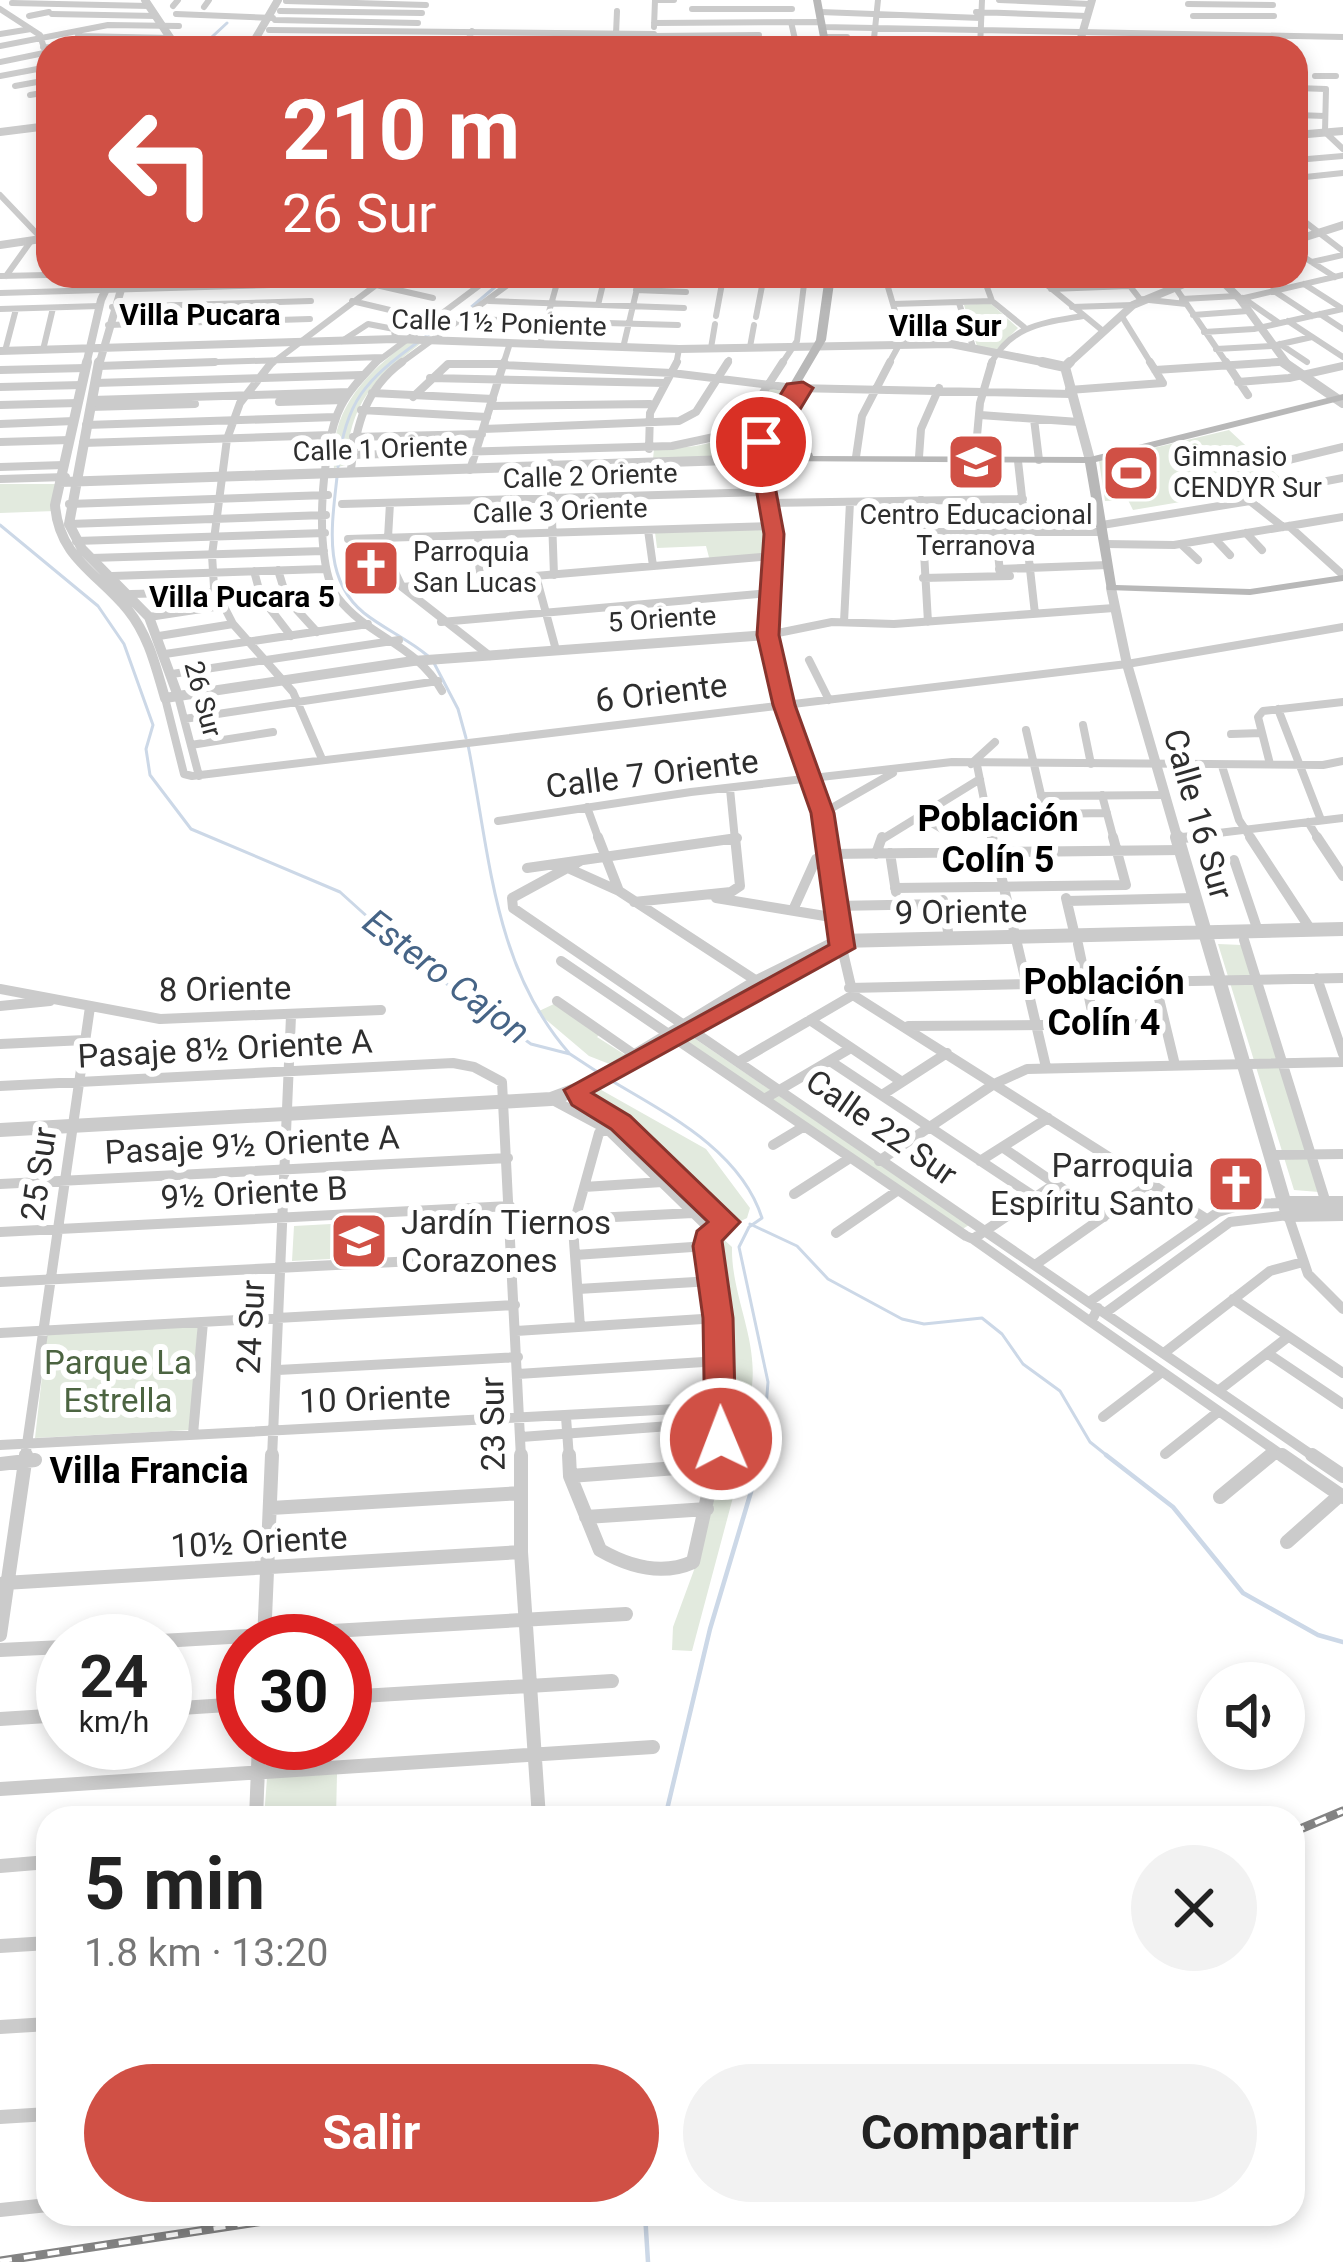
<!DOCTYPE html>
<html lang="es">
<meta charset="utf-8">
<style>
:root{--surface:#fff;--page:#f2f2f2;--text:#222;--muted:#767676;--accent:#d05045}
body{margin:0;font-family:Roboto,sans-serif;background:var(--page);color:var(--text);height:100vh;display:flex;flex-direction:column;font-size:45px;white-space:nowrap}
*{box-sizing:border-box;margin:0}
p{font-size:39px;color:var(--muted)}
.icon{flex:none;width:66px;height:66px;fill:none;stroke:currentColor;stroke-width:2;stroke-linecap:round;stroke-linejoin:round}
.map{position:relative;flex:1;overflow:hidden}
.side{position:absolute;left:36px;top:1806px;width:1269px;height:420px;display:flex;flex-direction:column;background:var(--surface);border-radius:36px;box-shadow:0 6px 18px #0003}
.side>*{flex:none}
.hud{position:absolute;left:36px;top:36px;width:1272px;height:252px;border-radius:36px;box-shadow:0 6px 18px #0003;background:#d05045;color:#fff;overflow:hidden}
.fabs{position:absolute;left:1197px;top:1662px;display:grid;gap:24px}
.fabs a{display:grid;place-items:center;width:108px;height:108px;border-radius:50%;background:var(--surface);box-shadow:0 6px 18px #0003;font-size:60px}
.speed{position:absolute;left:36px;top:1614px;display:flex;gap:24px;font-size:60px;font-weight:700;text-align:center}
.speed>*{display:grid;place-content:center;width:156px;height:156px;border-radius:50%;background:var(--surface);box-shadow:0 6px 18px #0003;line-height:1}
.speed small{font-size:30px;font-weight:400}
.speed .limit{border:18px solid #d22;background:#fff;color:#111}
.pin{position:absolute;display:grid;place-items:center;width:102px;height:102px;color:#fff;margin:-51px;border:6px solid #fff;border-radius:50%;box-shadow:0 3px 12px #0007}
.me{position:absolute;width:132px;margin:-66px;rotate:359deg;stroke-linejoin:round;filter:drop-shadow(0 0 9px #0008)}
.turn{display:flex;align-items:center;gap:42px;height:252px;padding:0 48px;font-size:54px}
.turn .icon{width:156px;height:156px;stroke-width:2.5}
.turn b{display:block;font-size:84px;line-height:102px}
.round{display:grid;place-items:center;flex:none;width:126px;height:126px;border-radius:63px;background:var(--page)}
.headline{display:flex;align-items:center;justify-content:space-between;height:204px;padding:0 48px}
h1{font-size:72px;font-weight:700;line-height:90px}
.cta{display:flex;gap:24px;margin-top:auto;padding:24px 48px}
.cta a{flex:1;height:138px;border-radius:72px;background:var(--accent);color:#fff;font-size:48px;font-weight:700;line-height:138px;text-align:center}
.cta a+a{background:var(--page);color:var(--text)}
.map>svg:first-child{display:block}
.green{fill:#e2eade}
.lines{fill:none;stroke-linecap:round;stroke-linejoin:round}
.stream-far1{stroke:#ccd8e7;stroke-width:3}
.stream{stroke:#ccd8e7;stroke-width:4.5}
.minor-far3{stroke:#cbcbcb;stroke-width:6}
.minor-far2{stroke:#cbcbcb;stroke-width:8}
.minor-far1{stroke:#cbcbcb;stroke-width:10}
.minor{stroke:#cbcbcb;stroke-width:14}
.tertiary-far2{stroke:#cbcbcb;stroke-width:8}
.tertiary-far1{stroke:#cbcbcb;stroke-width:10}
.tertiary{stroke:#cbcbcb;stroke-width:14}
.secondary{fill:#b8b8b8;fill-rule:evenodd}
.rail-casing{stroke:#838383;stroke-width:9}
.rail{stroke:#fff;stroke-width:4.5;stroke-dasharray:12;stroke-linecap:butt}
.route{fill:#d05045;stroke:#87342d;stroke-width:3}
.labels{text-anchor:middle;stroke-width:12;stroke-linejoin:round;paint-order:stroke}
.far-street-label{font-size:27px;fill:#2e2e2e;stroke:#fff}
.far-poi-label{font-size:27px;fill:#2e2e2e;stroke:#fff;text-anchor:start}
.far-neighbourhood-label{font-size:30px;font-weight:bold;fill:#000;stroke:#fff}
.street-label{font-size:33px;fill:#2e2e2e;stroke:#fff}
.poi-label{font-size:33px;fill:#2e2e2e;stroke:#fff;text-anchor:end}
.park-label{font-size:33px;fill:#4c6441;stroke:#fff}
.neighbourhood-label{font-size:36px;font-weight:bold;fill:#000;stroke:#fff}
.water-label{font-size:36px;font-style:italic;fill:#466486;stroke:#fff}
</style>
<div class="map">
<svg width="1343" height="2262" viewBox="0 0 1343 2262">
<rect width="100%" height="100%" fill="#fff"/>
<path class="green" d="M990,303L1018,328L995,351L977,346L964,305Z
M408,342L420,344C372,381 350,403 346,465L334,468C329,411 365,374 408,342Z
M770,389L787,391L747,455L653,459L654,449C716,447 737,442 770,389Z
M1229,430L1287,484L1133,510L1128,500L1105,501L1099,461Z
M0,484H61L55,511L0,513Z
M770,528L769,555L710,561L706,546L657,548L655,532Z
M1218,944L1242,945L1319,1192L1294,1190Z
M556,1003L600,1034L597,1037L627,1056L612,1065L589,1056L537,1012Z
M688,1034L969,1225L961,1230L687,1042L684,1036Z
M596,1087L706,1149L750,1208L747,1218L737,1223L620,1115L584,1097Z
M331,1224L330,1259L292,1261L294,1226Z
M720,1236L732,1247C731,1299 762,1344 750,1398L725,1400L724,1291L716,1242Z
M198,1327L190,1430L35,1438L47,1333Z
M752,1426L692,1651L672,1650L673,1627L694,1570L727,1444V1428Z
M337,1774L336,1818H264L267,1778Z"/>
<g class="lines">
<path class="stream-far1" d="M200,48L227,23
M426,336L469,309L508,276
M338,467C345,401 366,380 418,342
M337,477C332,524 322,579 364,613C384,629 408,639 428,656
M0,525L98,606L124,644L153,725L146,749L150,775L191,829L340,892L423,967L531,1044L570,1054L599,1073
M434,663L458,709L466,738
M468,745C490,854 493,966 569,1053
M607,1078C665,1113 740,1149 762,1218L749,1227L739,1247L768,1382L762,1458
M750,1224L797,1246L828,1279L902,1319L924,1324L982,1318L1002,1334L1023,1364L1060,1391L1090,1442L1110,1458"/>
<path class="stream" d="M1106,1455L1173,1507L1243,1593L1318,1635L1343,1642
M665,1818L710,1629L762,1455
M645,2214L648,2262"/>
<path class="minor-far3" d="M655,0H674
M999,0L1090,4
M286,1L426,5
M12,3L149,6
M1188,4L1273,5
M173,6L178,0
M204,7L209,0
M0,9L40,35L48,61
M692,9H792
M280,11L422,13
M820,12L981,18
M976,12L1087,16
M52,14L156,16
M176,14L273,18
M29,16L49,12
M1193,16H1274
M275,20L418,23
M791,22L797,48
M654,23L821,22
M654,27L655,0
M822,27L1343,37
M269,30L654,34
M0,34L31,29
M616,34L617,11
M78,36L171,38
M654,36L759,35
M824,37H847
M875,39L941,41
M263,40L409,42
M0,46L108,25L179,26
M654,46L761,45
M1078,46L1100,48
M43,47L134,48
M603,47L654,48
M465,48L472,31
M873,48L878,0
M980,48L982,0
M0,62L44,53
M0,76L48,67
M1315,76H1336
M15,86L48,80
M1296,88L1326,89L1325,132L1343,149
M30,95L48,92
M41,106L48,105
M1296,115L1325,116
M39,143L48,141
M1296,152H1301
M1296,160L1343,156
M1296,178L1343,173
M0,195L42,239
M1296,215L1343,251
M1296,252L1335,277
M1312,262L1343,255
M0,276L48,275
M6,276L31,241
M442,276L480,284
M983,276L992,301L1024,327
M1036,276L1103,331
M1122,276L1140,299L1186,304
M1257,276L1278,290
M885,277L905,345
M722,283L924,276
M1304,284L1343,309
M376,285L433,298
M1175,287L1228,365
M1051,289L1129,286
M636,290L686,292
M1274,291L1312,316
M0,293L376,282
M1243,298L1279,323
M1182,299L1237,296
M1240,299L1343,275
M352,301L432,320
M489,301L684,308
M959,303L973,347
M893,304L992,301
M598,305L605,276
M112,307L311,301
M1072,307L1133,305
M0,309L100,306
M1320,314L1343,329
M1121,315L1152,365
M1193,315L1248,311
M716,316L723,278
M756,317L763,281
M466,319L678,325
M1288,321L1343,357
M108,325L310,319
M1204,332L1254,329L1343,309
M342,341L368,324L394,329L395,339
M540,344L559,276
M1280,344L1307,362
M750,347L754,325
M623,348L640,276
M711,348L715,324
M1216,349L1272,346L1312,337
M43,350L53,308
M5,351L16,309
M120,365L383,357
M270,365L388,276
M373,365L492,276
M398,365L520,276
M447,365L504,364
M503,365H510
M503,365L510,343
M676,365L679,349
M726,365L729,360
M781,365L797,341L805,276
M888,365L899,345
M990,365C1011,325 1042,323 1083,316
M1230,365L1283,362"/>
<path class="minor-far2" d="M272,362L240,403L227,439L212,555L214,587L233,624L293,692L322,759
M376,362C363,376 349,390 341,406C321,444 312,565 338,598C369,638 415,643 442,691
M1226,362L1248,395
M503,365L672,373L794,388L1071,394
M99,366L215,362
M0,370L86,368
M1155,370L1278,362
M430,378L665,383
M1238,382L1289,378L1343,366
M95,383L362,375
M0,387L82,385
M1069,390L1163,383L1150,362
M372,393L493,399
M413,397L448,364H504
M92,400L349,392
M279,402L344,400
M0,405L78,403
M490,406L650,404
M90,407L195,404
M361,410L487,417
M980,415L1079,422
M1034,419L1039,460
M0,424L74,421
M86,425L336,417
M483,429L679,421L696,412L728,362
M353,437L482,434
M0,442L70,440
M83,443L331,435
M649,449L650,413L677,362
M351,455L672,446L728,434L750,413L783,362
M856,457L862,416L890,362
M919,457L921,429L939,388
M975,458L980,403L992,362
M1018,461L1035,614
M550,463L554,575
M1272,464L1343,447
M0,467L64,465
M351,469C356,426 365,389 402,362
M470,470L504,362
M0,479L66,477
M1279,490L1343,478
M921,500L928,622
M390,503L387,555L402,587L490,656
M769,503L1023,499
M69,504L328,495
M342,504L767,492
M69,524L326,515
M1102,525L1250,501L1283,527
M1289,526L1343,575
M648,530L653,566
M922,532H1103
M996,532L1000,573
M1246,533L1262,550
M478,535L480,581
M348,539L773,526
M1215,539L1230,555
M76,541L325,533
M1105,544L1174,545L1343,517
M1181,544L1198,560
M91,558L324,551
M999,569L1108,565
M278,570L287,599L317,632
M254,571L261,597L291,636
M112,576L324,569
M536,576L556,650
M923,578L1010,576
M402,587L774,556
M131,594L215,592
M149,617L221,606
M441,622L770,593
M844,622L850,502
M768,635L832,622L894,624L1114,608
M159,636L233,624
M165,654L368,624
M809,660L829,700
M172,674L399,640
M178,696L199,776
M165,698L184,774L192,776L1127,664L1343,627
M1278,709L1321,820
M184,719L438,681
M1083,725L1091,764
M1026,730L1042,799
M1231,734L1262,733
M191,745L273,732
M971,764L995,742
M1270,764L1258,717L1263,711L1343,702
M977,765L992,840
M1222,766L1239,820L1252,840
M730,789L735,840
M1102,795L1114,840
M1041,796L1165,795
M587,807L599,840
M823,813L893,773
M918,815L942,829
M987,815L1107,813
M498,821L691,792L952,762L1323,765L1343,761
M1308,822L1319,840
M1177,838L1343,818
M726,840L737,838
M881,840L980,779"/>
<path class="minor-far1" d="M598,837L619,891L766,987
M992,837L1046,1067
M1250,837L1311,930
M1317,837L1343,876
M1177,838L1204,837
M890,853L896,892
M876,854L882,837
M1234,860L1258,931
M580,861L512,898L513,908L1316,1458
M527,868L737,838
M570,869L619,891
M895,888L1126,885L1113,837
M716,898L837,918
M1066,898L1075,936
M943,900L949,938
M1067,901L1194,898
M634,902L731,892L740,886L735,837
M834,906L943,904
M793,910L816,859L829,854L1181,850
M1244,940L1326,1203
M1078,944L1095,1026
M842,948L853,995L1205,1218
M561,961L966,1236L973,1239L1055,1184
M1317,978L1343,1054
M1155,982L1175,1065
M1086,983L1343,978
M849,988L1024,984
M0,989L160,1019L381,1010
M557,1001L635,1055
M0,1006L50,1001
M810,1020L902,1082
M908,1026L1164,1024
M0,1044L85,1040
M830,1061L1035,1197
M738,1062L853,995
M0,1086L453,1063L474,1067L502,1082L521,1458
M577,1090L581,1099L620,1122L725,1222L708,1238L718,1318L720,1439L716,1458
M882,1095L947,1053
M551,1099L607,1129L714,1233
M764,1099L851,1048
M773,1145L803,1127
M1002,1147L1104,1217
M1270,1155L1343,1154
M879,1161L994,1084L1027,1069L1343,1062
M980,1161L1048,1118
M0,1184L508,1158
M584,1187L662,1182
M794,1194L850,1158
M575,1219L693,1213
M0,1232L510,1206
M836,1233L897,1191
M973,1239L1091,1322
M575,1255L707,1246
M1035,1265L1150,1184
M0,1282L513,1256
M578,1289L712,1281
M1233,1299L1343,1373
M1089,1302L1218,1212L1245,1204L1285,1203
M1098,1308L1091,1322L1286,1458
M1105,1313L1230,1222L1288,1215L1308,1274L1343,1309
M580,1327L573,1227L599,1133L620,1122
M516,1331L718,1318
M0,1333L515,1305
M1164,1353L1270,1271L1303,1262
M1267,1353L1343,1404
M278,1370L518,1357
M518,1374L719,1361
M1218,1391L1288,1337
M566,1417L569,1458
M1103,1417L1162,1372
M193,1434L203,1322
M521,1437L751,1420
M0,1445L752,1405
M1165,1454L1218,1412
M25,1458L90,1007
M272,1458L291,1016
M1268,1458L1276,1451"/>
<path class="minor" d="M521,1455V1552L539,1818
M569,1455L570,1476L600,1550C628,1566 662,1576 693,1562L717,1455
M1282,1455L1343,1497
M1312,1455L1343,1476
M0,1464L35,1460
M570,1476L717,1465
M1220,1497L1271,1455
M271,1508L521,1493
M586,1517L707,1509
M1287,1542L1340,1495
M4,1583L521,1552
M0,1635L26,1455
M161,1641L626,1614
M264,1641L272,1455
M0,1650L63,1647
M345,1697L612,1681
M165,1709L243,1704
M0,1719L63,1715
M0,1789L653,1747
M256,1818L259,1743
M0,1866L48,1862
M0,1946L48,1943
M0,2027L48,2024
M0,2117L48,2114
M0,2210L48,2205"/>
<path class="tertiary-far2" d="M145,0L177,48
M250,48L278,0
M1078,48L1092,0
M0,132L48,126
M1296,135L1343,131
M1296,240L1343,225
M0,245L48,238
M1217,276L1240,299L1288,365
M0,351L395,339L679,349L951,344L1057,365
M86,365L101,300L112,276
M99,365L125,276
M1067,365L1133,305L1203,276"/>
<path class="tertiary-far1" d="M87,362L55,505C59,558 98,573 128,610C149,636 156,668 165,698L413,661L768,635
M99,362L69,524L82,549L149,617L178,696
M1042,362L1065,367
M1283,362L1343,403
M1065,367L1070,362
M1065,367L1090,460
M760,459L774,534L768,635L784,705L823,813L827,840
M60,482L760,459
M1111,588L1127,664L1178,840"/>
<path class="tertiary" d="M826,837L842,946
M1177,837L1288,1215L1343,1214
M0,1130L551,1099L586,1086L757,982L840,941L1343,929
M1285,1203H1343"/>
<path class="secondary" d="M813,0H821L830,48H822Z
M825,276H835L826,340L763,447L765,456H801L782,447L773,431L778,428L782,429L790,443L812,453L813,456L1090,457L1343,394V400L1096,462L1116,585L1250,589L1343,575V581L1250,595L1107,590L1085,463L756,461L753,447L816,340Z"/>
<g class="rail-casing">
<path id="rail" d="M1293,1832L1343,1811
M0,2261L310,2214"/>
</g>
<use href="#rail" class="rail"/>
</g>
<path class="route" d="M787,384L803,382L813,388L770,459L784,534L779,635L795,705L834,813L855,948L592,1093L630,1116L740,1222L722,1241L733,1318L736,1439L732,1447H710L705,1439L703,1318L693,1246L697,1231L708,1222L611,1129L572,1105L564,1090L829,945L811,813L773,705L757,635L764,534L751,459L758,447L751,442Z"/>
<defs>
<g id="school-square" transform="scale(3)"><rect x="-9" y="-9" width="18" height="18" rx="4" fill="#d05045" stroke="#fff"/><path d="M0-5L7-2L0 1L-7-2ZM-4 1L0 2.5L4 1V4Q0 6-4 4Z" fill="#fff"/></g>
<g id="stadium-square" transform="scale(3)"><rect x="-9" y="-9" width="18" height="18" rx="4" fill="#d05045" stroke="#fff"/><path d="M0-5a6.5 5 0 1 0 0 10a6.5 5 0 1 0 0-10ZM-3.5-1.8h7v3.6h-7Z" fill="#fff"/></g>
<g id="church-square" transform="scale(3)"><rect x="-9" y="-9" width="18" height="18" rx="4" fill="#d05045" stroke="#fff"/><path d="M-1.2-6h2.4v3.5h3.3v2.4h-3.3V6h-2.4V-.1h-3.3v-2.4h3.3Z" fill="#fff"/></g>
</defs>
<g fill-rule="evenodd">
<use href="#school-square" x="976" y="462"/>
<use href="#stadium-square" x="1131" y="473"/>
<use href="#church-square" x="371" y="568"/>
<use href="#church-square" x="1236" y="1184"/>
<use href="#school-square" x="359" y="1241"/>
</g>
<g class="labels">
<g class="far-street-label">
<text transform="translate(499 323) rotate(2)" y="9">Calle 1½ Poniente</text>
<text transform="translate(380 449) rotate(-2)" y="9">Calle 1 Oriente</text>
<text transform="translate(590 476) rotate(-2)" y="9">Calle 2 Oriente</text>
<text transform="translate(560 511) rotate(-2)" y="9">Calle 3 Oriente</text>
<text transform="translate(662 619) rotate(-4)" y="9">5 Oriente</text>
<text transform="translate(203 699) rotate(75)" y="9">26 Sur</text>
</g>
<g class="far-poi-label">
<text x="1173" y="466">Gimnasio<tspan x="1173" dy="31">CENDYR Sur</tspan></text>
<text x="976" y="524" text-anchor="middle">Centro Educacional<tspan x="976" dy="31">Terranova</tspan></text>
<text x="413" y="561">Parroquia<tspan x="413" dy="31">San Lucas</tspan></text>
</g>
<g class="far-neighbourhood-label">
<text x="200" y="325">Villa Pucara</text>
<text x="945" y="336">Villa Sur</text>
<text x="242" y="607">Villa Pucara 5</text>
</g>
<g class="street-label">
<text transform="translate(661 692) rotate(-7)" y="12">6 Oriente</text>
<text transform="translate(652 773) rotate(-7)" y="12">Calle 7 Oriente</text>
<text transform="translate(1199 814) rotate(74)" y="12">Calle 16 Sur</text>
<text transform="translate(961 911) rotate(-1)" y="12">9 Oriente</text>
<text transform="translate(225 988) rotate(-1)" y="12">8 Oriente</text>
<text transform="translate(225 1048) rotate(-3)" y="12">Pasaje 8½ Oriente A</text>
<text transform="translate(882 1127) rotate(35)" y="12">Calle 22 Sur</text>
<text transform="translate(252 1144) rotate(-3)" y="12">Pasaje 9½ Oriente A</text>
<text transform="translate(38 1174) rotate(-82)" y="12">25 Sur</text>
<text transform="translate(254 1192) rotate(-3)" y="12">9½ Oriente B</text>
<text transform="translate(250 1327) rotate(-87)" y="12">24 Sur</text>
<text transform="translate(375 1398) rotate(-2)" y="12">10 Oriente</text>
<text transform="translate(492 1424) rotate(-91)" y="12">23 Sur</text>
<text transform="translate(259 1541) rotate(-3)" y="12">10½ Oriente</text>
</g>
<g class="poi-label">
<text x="1194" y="1177">Parroquia<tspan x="1194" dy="38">Espíritu Santo</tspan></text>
<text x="401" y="1234" text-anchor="start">Jardín Tiernos<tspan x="401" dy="38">Corazones</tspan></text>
</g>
<g class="park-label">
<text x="118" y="1374">Parque La<tspan x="118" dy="38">Estrella</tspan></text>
</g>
<g class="neighbourhood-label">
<text x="998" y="831">Población<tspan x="998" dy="41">Colín 5</tspan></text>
<text x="1104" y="994">Población<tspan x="1104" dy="41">Colín 4</tspan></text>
<text x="149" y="1483">Villa Francia</text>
</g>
<g class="water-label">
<text transform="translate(447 976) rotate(37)" y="13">Estero Cajon</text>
</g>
</g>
</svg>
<div class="fabs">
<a><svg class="icon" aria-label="sound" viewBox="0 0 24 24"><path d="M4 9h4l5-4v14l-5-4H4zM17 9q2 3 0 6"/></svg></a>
</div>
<div class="speed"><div>24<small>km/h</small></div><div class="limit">30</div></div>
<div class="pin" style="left:761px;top:442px;background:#d93025"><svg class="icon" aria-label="arrive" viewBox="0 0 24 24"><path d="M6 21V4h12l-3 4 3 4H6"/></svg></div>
<svg class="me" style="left:721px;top:1439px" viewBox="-20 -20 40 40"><circle r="17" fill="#d05045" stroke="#fff" stroke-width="3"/><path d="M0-11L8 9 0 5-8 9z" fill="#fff"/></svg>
<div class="hud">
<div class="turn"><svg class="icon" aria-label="left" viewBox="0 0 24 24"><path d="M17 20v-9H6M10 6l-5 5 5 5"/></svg><div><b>210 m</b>26 Sur</div></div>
</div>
<section class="side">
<div class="headline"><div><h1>5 min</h1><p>1.8 km · 13:20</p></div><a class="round"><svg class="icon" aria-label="close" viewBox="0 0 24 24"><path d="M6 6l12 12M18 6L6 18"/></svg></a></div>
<div class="cta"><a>Salir</a><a>Compartir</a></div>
</section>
</div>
